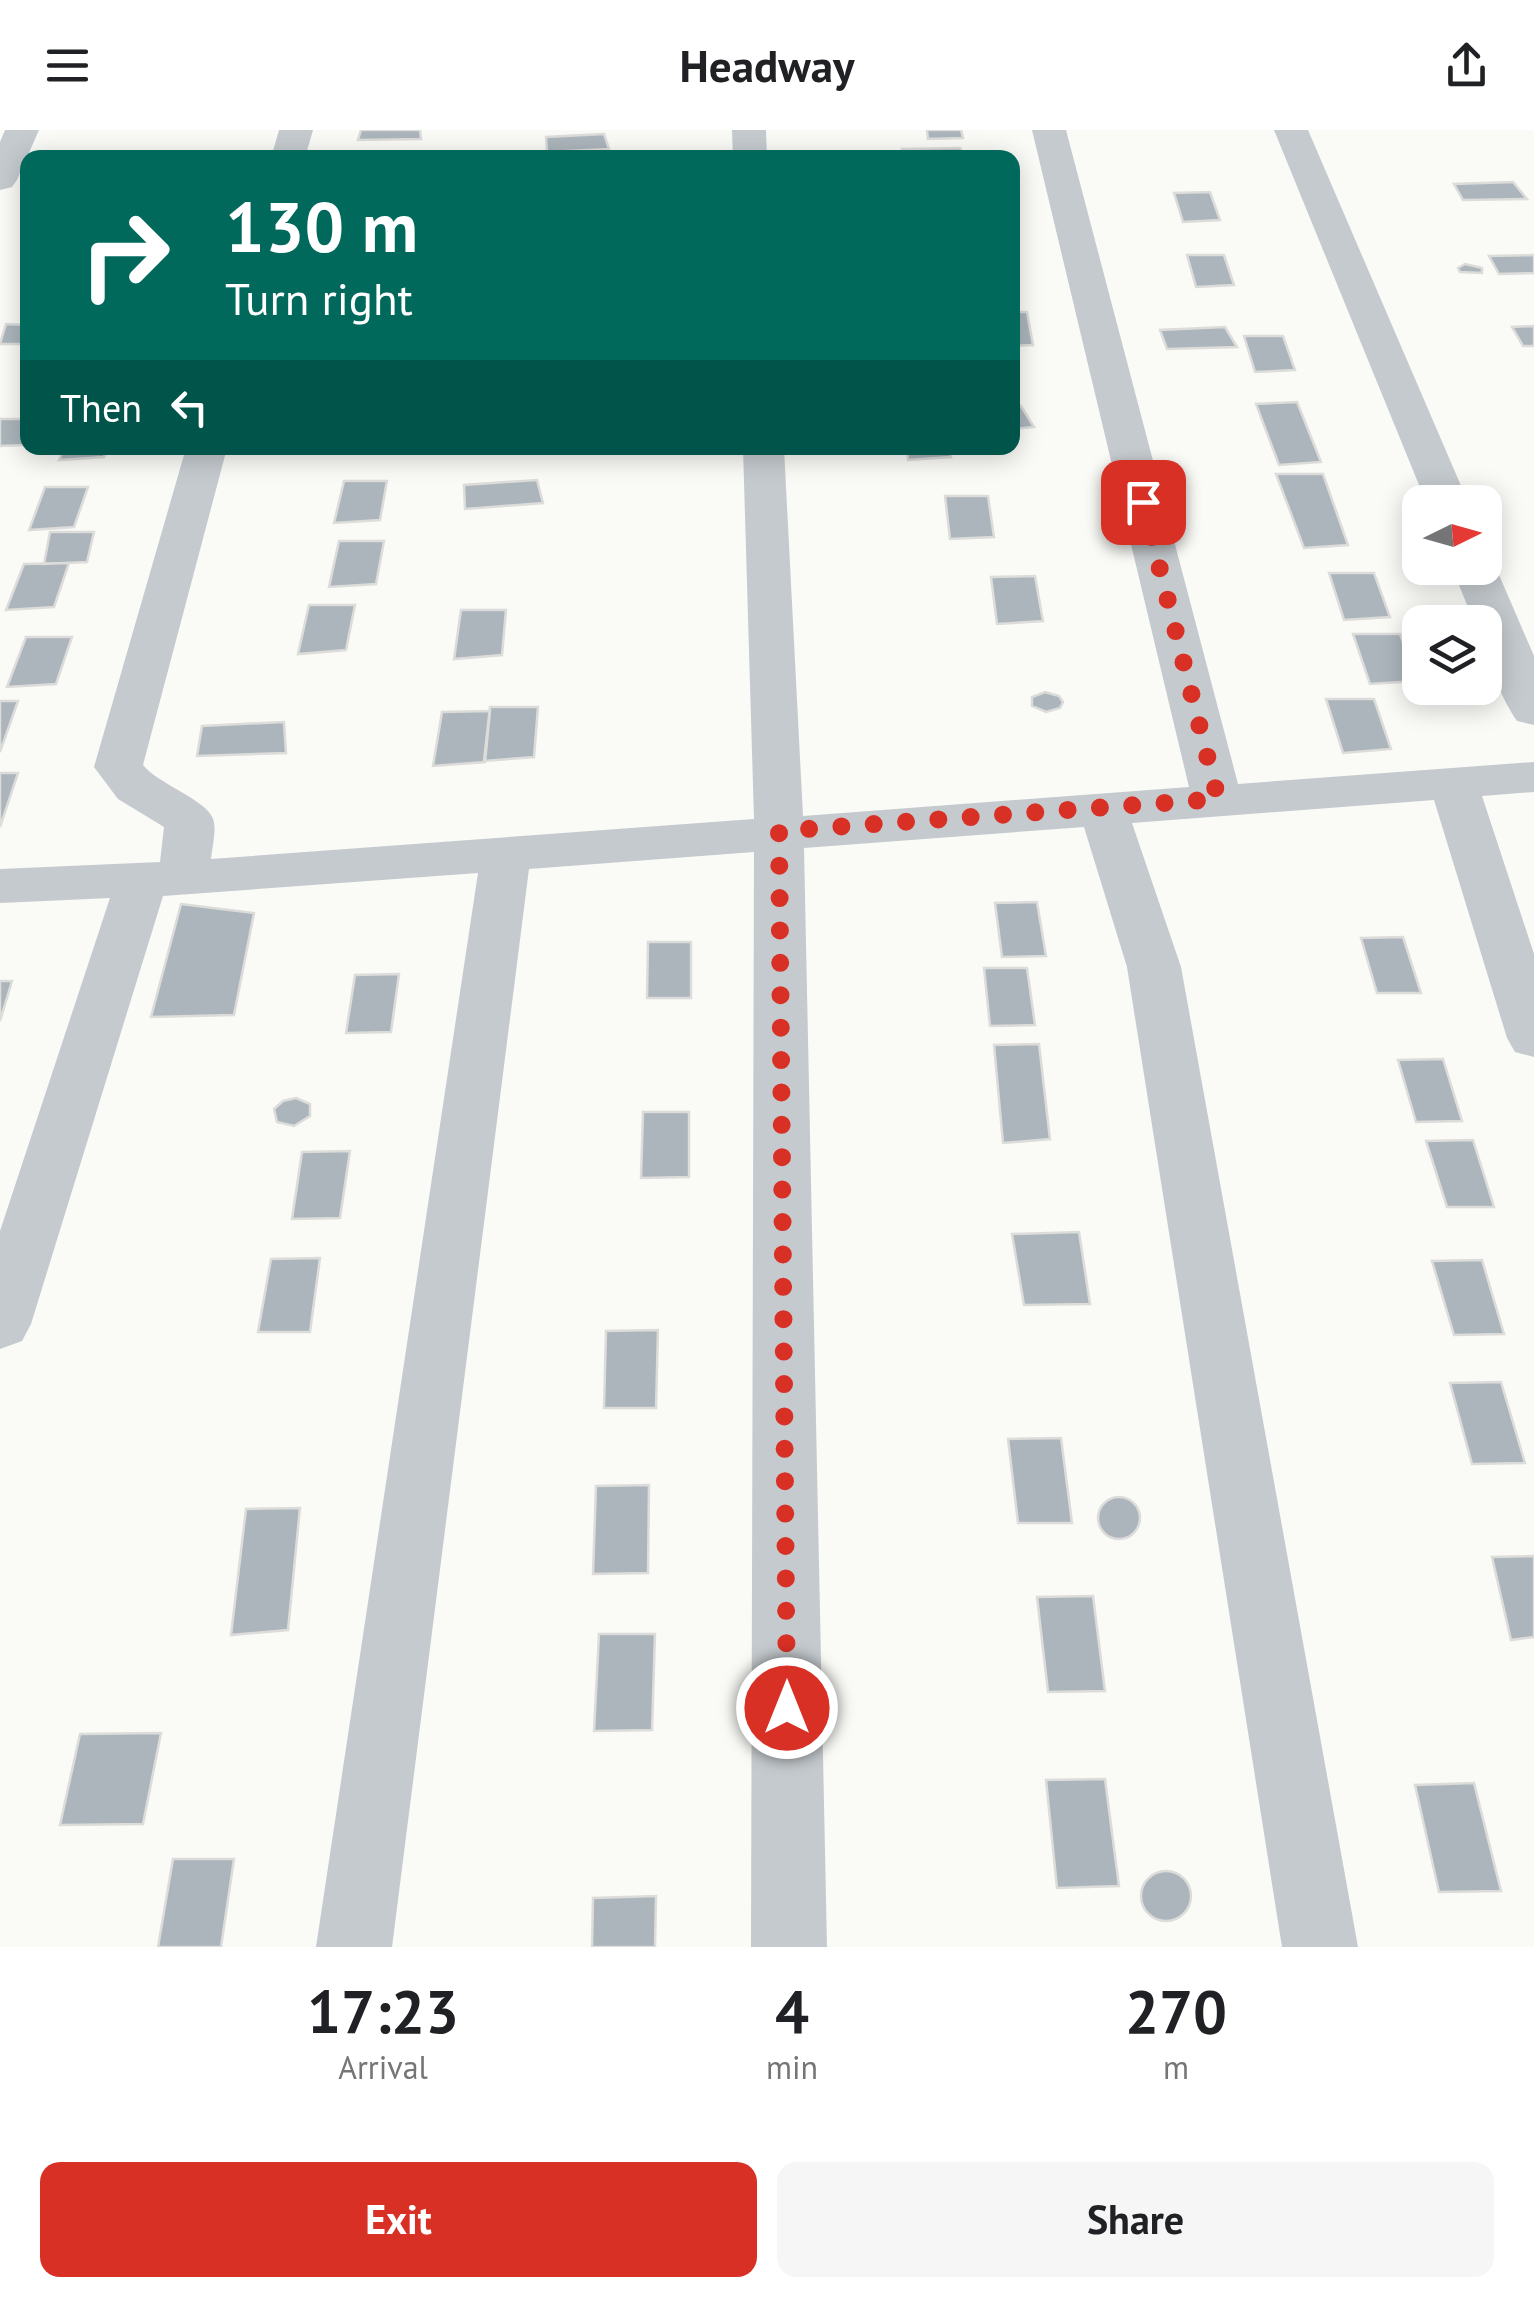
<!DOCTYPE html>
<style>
:root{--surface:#fff;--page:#f6f6f6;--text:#202124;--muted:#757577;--accent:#d93025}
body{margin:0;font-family:"PT Sans",sans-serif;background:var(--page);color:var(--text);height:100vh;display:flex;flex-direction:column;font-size:38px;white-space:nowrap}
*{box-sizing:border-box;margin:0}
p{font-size:32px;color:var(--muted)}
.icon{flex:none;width:55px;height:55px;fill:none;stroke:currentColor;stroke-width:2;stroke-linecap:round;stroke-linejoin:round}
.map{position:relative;height:1817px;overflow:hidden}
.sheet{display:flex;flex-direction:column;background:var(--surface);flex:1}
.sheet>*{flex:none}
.top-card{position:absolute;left:20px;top:20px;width:1000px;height:305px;border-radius:20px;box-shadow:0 5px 25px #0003;background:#00695c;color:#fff;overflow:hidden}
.needle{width:65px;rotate:85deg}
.buttons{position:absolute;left:1402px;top:355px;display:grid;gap:20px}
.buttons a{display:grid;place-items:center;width:100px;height:100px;border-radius:20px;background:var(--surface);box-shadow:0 5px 25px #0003;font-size:50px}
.pin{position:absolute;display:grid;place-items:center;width:85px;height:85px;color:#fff;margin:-42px;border-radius:20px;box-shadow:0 5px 15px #0006}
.me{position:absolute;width:110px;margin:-55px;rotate:0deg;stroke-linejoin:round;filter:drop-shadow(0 0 8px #0008)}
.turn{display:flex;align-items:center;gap:35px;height:210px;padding:0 40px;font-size:45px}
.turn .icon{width:130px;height:130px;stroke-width:2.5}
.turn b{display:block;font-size:70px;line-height:85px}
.then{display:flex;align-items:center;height:95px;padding:0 40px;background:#0003;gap:20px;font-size:38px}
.eta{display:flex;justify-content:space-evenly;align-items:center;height:170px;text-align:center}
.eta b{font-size:60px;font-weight:700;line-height:70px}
.cta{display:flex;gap:20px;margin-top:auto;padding:20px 40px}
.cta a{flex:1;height:115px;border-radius:20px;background:var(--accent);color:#fff;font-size:40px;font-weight:700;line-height:115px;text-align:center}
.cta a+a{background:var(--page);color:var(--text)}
header{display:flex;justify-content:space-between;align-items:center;height:130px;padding:0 40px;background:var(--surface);font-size:45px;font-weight:700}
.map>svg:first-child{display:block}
.building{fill:#abb5bb;stroke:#dcdcda;stroke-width:2.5}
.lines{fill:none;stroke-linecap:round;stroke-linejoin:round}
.street{fill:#c5cace;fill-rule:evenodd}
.route{stroke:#d93025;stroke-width:18;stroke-dasharray:0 32.4}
</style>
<header><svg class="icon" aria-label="menu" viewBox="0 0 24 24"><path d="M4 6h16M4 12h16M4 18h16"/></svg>Headway<svg class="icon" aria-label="share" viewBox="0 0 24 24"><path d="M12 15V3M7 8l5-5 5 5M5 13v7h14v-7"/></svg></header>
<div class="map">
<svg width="1534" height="1817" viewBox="0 0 1534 1817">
<rect width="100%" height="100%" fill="#fafaf7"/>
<path class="building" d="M361,0H420L421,9L358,10Z
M927,0H961L963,8L928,9Z
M604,4L609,19L547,22L546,7Z
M960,18L965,28H904L902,19Z
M1513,52L1527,69L1463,70L1454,54Z
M1210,62L1220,90L1183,92L1174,63Z
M1187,125H1224L1234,155L1196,157Z
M1534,125V143L1499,144L1489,126Z
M1465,134L1482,138V143L1460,142L1458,138Z
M1012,182H1027L1033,215L1012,216Z
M6,194L28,195V214H0Z
M1534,196V216H1523L1512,197Z
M1225,197L1237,217L1167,219L1160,200Z
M1244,206H1283L1295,240L1255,242Z
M1297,272L1321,332L1279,335L1256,274Z
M1021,276L1034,297L1012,299V277Z
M0,289H28L24,315L0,316Z
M64,318H107L104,327L59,330Z
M907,318H950L951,327L908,330Z
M1276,344H1323L1348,415L1304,418Z
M537,350L543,373L465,379L464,355Z
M344,351H387L380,390L334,393Z
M45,357H88L74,397L29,400Z
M945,366H988L994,407L950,409Z
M50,402H94L87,432L44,434Z
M339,411H384L376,454L329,457Z
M69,433L54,477L6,480L24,434Z
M1329,443H1374L1390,487L1344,490Z
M1035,446L1043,491L997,494L991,447Z
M309,475H355L346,520L298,524Z
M461,480H506L502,525L454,529Z
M1353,504H1400L1417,551L1370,554Z
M26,507H72L56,554L7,557Z
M1045,562L1059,566L1063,572L1060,578L1046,582L1032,576V567Z
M1326,569H1374L1391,619L1343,623Z
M0,571H18L0,622Z
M490,577H538L534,627L484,631Z
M490,581L485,632L433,636L442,582Z
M284,592L286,623L197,626L202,596Z
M0,643H18L0,697Z
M1037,772L1046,826L1002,827L995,773Z
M181,774L254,783L234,885L151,887Z
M1403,807L1421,863H1377L1361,808Z
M648,812H691V868H647Z
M984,838H1027L1035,895L990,896Z
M399,844L391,902L346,903L355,845Z
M0,851H12L0,891Z
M1039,914L1050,1009L1003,1013L994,915Z
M1443,929L1462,991L1416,992L1398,930Z
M296,968L310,974V986L294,996L277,992L274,979L283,971Z
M643,982H689V1047L641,1048Z
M1473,1010L1494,1077H1447L1426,1011Z
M350,1021L340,1088L292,1089L302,1022Z
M1079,1102L1090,1174L1024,1175L1012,1104Z
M320,1128L310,1202H258L271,1129Z
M1482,1130L1504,1204L1454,1205L1432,1131Z
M658,1200L656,1278H604L606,1201Z
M1501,1252L1525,1333L1472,1334L1450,1253Z
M1061,1308L1072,1393H1018L1008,1309Z
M649,1355L648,1443L593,1444L596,1356Z
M1098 1388a21 21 0 1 1 42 0a21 21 0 1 1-42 0Z
M300,1378L288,1500L231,1505L246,1379Z
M1534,1426V1507L1511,1510L1492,1427Z
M1093,1466L1105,1561L1048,1562L1037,1467Z
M599,1504H655L652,1600L594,1601Z
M161,1603L143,1694L60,1695L80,1604Z
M1105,1649L1119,1756L1057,1758L1046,1650Z
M1474,1653L1501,1761L1439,1762L1415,1655Z
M173,1729H234L221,1817H158Z
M1141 1766a25 25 0 1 1 50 0a25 25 0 1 1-50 0Z
M656,1766L655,1817H592L593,1768Z"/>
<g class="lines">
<path class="street" d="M5,0H39L17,50L12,57L0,60V12Z
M279,0H313L305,28H271Z
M732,0H766L767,28H733Z
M1032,0H1066L1238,654L1534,632V662L1482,666L1534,824V927L1515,922L1507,908L1434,670L1132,693L1181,837L1358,1817H1282L1127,837L1084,697L804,718L827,1817H751L754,722L529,739L392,1817H316L478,743L163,766L31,1194L22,1211L0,1219V1101L110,768L0,773V739L160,732L164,697L118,669L94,637L186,318H227L143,635C158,654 207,670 213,689C217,699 212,718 211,729L754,689L743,318H784L803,686L1189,657Z
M1274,0H1308L1468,372H1426Z
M1485,428L1496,438L1534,526V595L1517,591C1498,563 1485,526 1485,492H1474L1452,438H1485Z"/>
</g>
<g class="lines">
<path class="route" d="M787,1578L779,701L1218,669L1143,372"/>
</g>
</svg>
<div class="buttons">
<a><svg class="needle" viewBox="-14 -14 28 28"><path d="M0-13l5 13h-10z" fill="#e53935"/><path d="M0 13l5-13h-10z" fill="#757577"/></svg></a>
<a><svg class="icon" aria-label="layers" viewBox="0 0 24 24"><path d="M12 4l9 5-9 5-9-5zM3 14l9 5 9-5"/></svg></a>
</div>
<div class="pin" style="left:1143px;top:372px;background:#d93025"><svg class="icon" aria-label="arrive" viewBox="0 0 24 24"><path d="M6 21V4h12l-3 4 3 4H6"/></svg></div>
<svg class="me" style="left:787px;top:1578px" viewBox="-20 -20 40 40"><circle r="17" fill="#d93025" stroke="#fff" stroke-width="3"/><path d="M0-11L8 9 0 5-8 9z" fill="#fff"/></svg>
<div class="top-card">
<div class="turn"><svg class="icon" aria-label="right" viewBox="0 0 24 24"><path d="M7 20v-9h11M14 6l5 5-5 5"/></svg><div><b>130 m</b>Turn right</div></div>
<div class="then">Then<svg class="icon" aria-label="left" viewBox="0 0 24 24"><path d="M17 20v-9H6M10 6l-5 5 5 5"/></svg></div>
</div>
</div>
<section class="sheet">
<div class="eta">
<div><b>17:23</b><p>Arrival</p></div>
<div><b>4</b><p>min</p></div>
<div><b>270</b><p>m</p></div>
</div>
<div class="cta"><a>Exit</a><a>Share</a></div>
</section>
